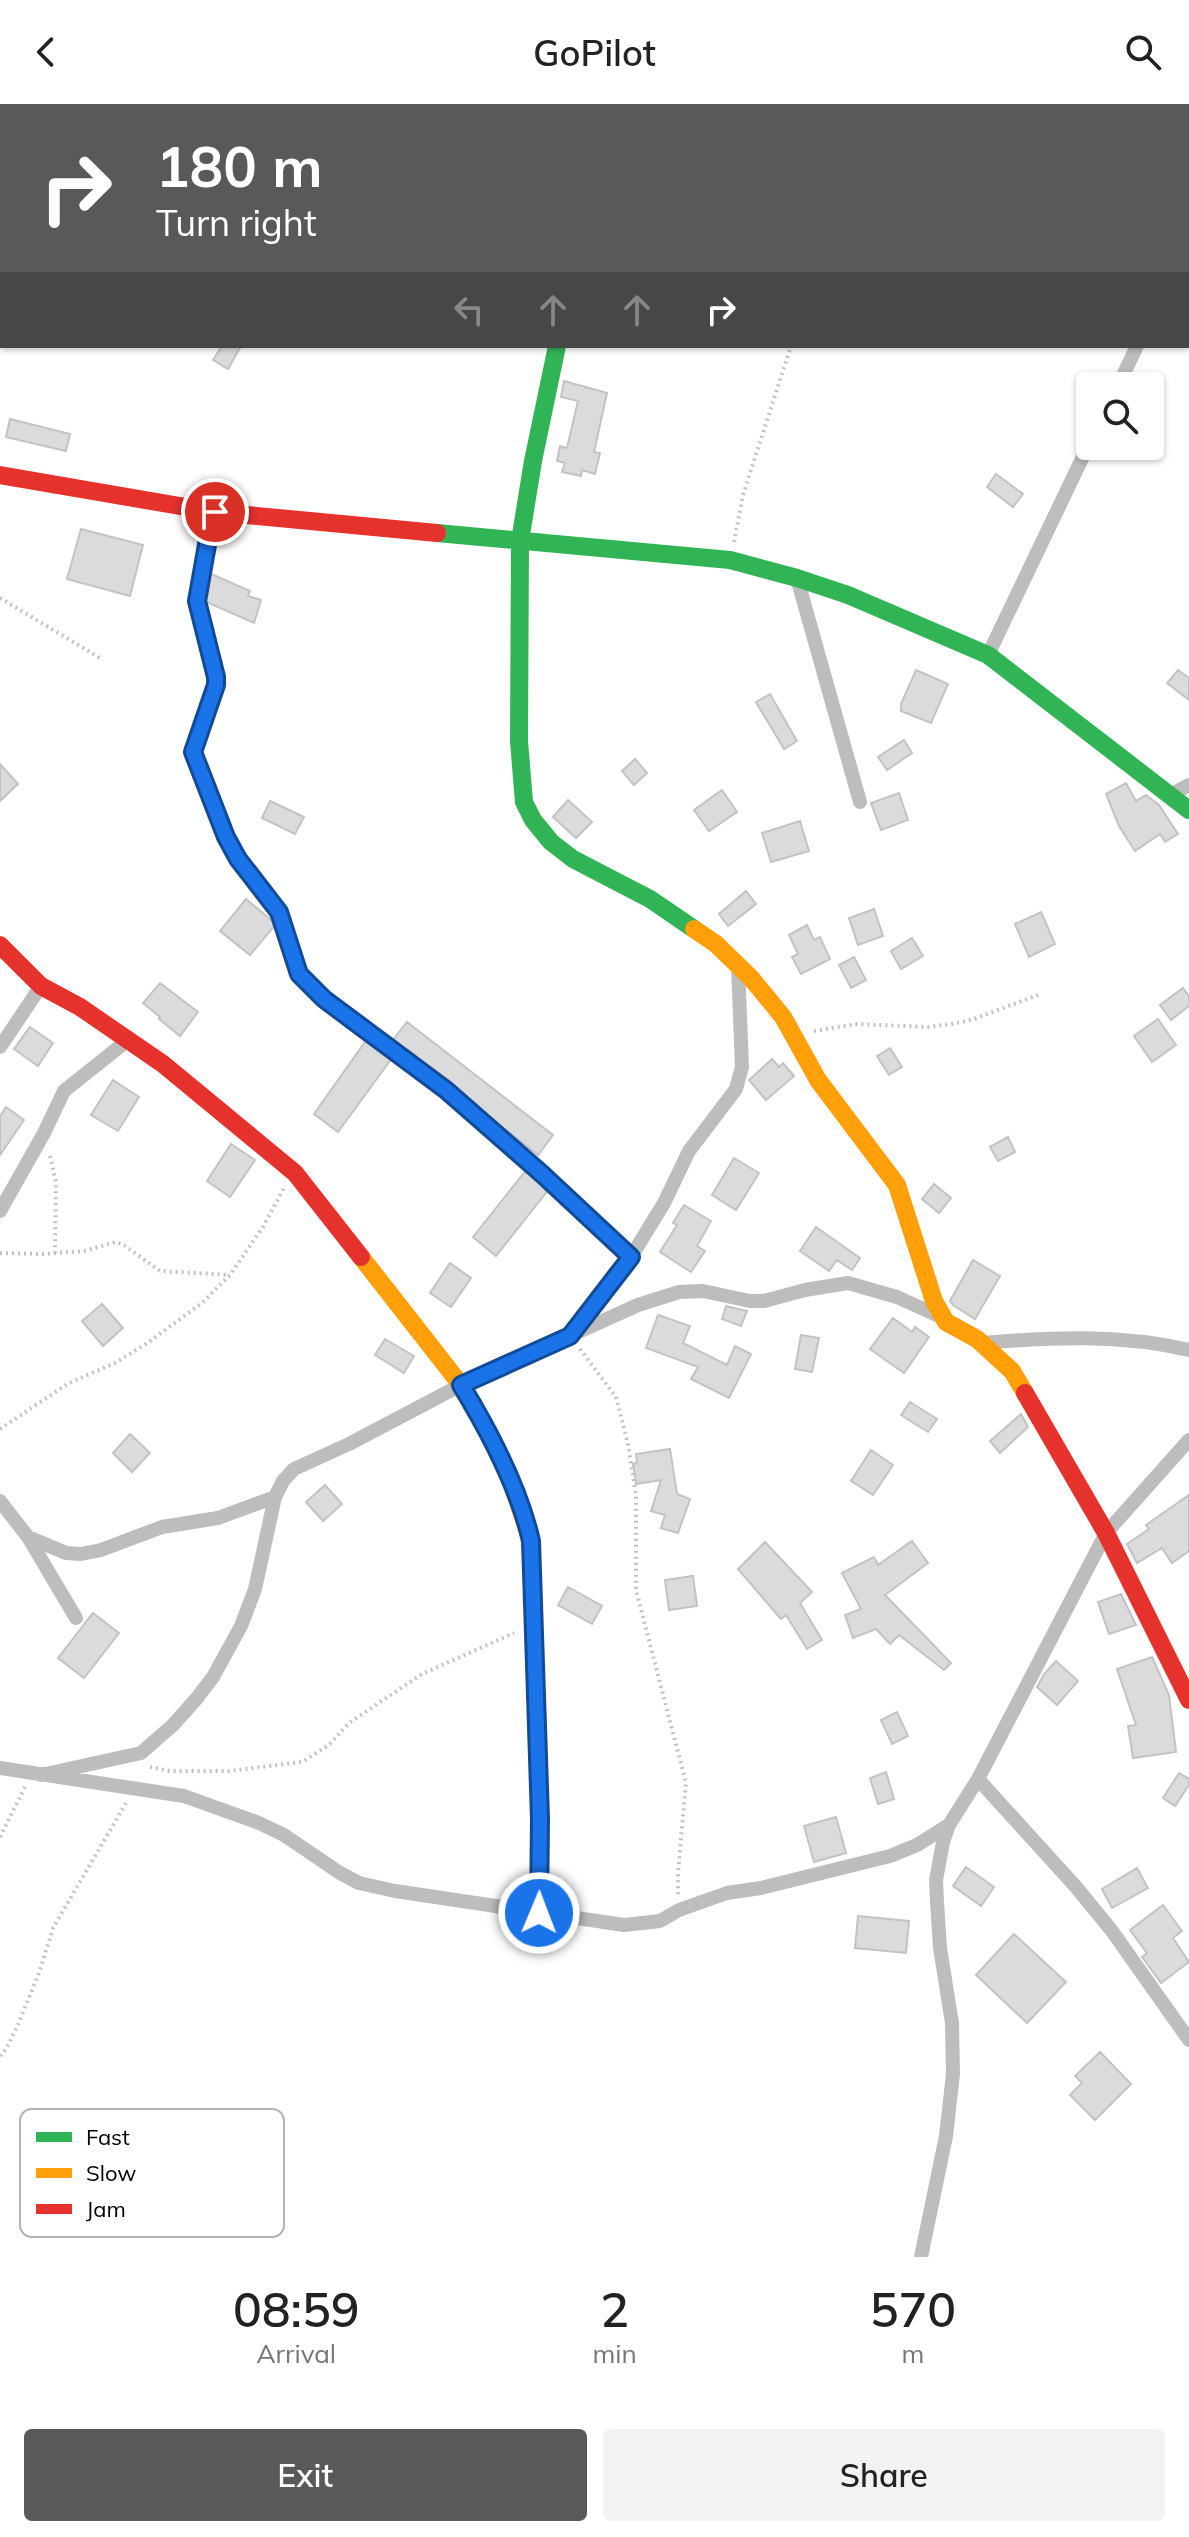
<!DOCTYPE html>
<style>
:root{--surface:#fff;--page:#f2f2f2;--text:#222;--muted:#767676;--accent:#595959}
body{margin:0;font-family:Mulish,sans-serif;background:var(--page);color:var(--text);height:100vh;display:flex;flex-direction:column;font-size:30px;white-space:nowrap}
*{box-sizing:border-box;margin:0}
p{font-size:26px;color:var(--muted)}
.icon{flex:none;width:44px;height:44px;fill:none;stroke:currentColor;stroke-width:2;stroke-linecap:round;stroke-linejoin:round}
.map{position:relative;height:2153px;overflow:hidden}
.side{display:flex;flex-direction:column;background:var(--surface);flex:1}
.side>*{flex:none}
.banner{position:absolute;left:0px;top:0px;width:1190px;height:244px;box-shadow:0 2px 6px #0004;background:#595959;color:#fff;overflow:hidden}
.fabs{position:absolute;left:1076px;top:268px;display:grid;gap:16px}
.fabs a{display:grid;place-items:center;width:88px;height:88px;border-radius:8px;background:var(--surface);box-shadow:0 2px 6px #0004;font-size:40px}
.pin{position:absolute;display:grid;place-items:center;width:68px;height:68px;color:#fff;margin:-34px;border:4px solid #fff;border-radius:50%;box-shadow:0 2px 8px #0007}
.me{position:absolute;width:88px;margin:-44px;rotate:1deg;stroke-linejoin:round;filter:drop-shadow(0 0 6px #0008)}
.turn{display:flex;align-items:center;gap:28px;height:168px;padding:0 24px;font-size:36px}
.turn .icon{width:104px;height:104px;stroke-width:2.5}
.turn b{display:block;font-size:56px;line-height:68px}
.lanes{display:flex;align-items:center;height:76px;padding:0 24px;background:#0003;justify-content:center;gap:40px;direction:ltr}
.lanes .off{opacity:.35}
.eta{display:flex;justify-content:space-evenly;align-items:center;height:136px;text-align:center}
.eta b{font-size:48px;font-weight:600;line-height:56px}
.primary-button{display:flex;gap:16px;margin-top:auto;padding:16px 24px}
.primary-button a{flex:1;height:92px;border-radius:8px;background:var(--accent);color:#fff;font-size:32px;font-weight:600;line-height:92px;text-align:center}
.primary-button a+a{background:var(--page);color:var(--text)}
header{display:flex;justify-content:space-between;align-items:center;height:104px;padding:0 24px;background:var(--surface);font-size:36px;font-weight:600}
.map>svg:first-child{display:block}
.building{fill:#dbdbdb;stroke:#c3c3c3;stroke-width:2}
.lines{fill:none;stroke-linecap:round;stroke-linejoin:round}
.path{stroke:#c2c2c2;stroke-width:4;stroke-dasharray:2 4;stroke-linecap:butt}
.lane{stroke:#bdbdbd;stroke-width:7}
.street{stroke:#bdbdbd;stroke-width:14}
.fast{stroke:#30b455;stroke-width:18}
.slow{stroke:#ff9f0a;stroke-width:18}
.jam{stroke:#e5322d;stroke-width:18}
.route-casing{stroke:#114b97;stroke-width:20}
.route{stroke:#1a73e8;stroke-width:14}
.key{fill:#fff;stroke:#b2b2b2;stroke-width:2}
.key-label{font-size:22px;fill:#000}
</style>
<header><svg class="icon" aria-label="back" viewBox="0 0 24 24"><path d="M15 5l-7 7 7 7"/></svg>GoPilot<svg class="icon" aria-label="search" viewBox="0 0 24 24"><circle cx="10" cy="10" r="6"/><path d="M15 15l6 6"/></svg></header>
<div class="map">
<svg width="1189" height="2153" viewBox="0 0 1189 2153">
<rect width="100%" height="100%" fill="#fff"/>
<path class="building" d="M222,242H241L228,265L213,256Z
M564,277L607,289L594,348L600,349L595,370L582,366L581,372L562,368L565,359L557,357L560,342L567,344L578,297L561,293Z
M10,315L70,330L66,347L6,333Z
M996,370L1023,390L1013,403L987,383Z
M81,425L143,441L130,492L67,475Z
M209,469L250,487L248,492L261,496L254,519L204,497Z
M916,566L948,580L931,619L901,607V600Z
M1178,566L1189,574V596L1167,579Z
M770,590L797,637L784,645L756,598Z
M904,636L912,649L887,666L878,653Z
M635,655L647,669L634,681L622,667Z
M0,660L18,680L0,697Z
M1126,679L1136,697L1146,691L1159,701L1178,730L1165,738L1160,730L1135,747L1119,722L1106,690Z
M722,686L737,708L709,727L694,706Z
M899,689L908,716L881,726L871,699Z
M568,696L592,718L576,734L553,713Z
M270,697L304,713L295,730L262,714Z
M800,717L809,747L771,758L762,729Z
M746,787L756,800L728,822L719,810Z
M246,795L276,820L250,851L220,827Z
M874,805L883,832L858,841L849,814Z
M1041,808L1055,840L1029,853L1015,820Z
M807,821L814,836L820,833L830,855L801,870L792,853L798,850L789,831Z
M912,834L923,852L901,865L891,847Z
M854,853L866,876L851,884L839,861Z
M160,879L198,908L180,932L159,915L160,913L143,899Z
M1183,884L1189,892V902L1171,916L1160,901Z
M1158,915L1176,941L1152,958L1134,932Z
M407,918L553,1031L538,1051L392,937Z
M30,923L53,939L38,962L14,945Z
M367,935L392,954L338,1028L314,1010Z
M890,944L902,963L889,971L877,952Z
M772,955L779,963L783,959L794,972L766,996L749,976Z
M113,976L139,993L118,1027L91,1011Z
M6,1003L24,1016L0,1051V1012Z
M1008,1033L1015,1048L998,1057L990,1043Z
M231,1040L255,1056L230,1093L207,1077Z
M734,1054L759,1069L736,1106L712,1091Z
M527,1065L549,1085L496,1152L473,1133Z
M934,1080L951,1094L939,1109L922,1095Z
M684,1101L711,1117L697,1142L705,1147L691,1168L660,1148L677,1121L673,1119Z
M816,1123L860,1154L852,1166L837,1156L829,1167L800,1147Z
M973,1156L1000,1172L975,1215L953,1201L950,1197Z
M450,1159L471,1174L451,1203L430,1189Z
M102,1200L123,1224L103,1242L82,1217Z
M726,1202L747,1207L741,1222L722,1215Z
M658,1211L690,1222L683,1239L727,1261L735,1242L751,1250L729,1294L691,1275L698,1263L646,1244Z
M893,1214L912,1228L915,1223L929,1233L904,1269L870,1245Z
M801,1231L819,1234L812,1268L795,1265Z
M385,1235L414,1252L404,1269L375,1251Z
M910,1298L937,1315L928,1328L901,1311Z
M1021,1310L1028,1323L1000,1349L990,1337Z
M130,1330L150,1349L132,1368L113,1349Z
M670,1345L677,1390L690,1395L678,1429L661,1424L665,1411L651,1407L661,1376L636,1380L633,1360L637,1359L636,1350Z
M871,1346L893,1361L873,1391L851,1377Z
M325,1381L342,1400L323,1417L306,1398Z
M1189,1391V1447L1172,1459L1162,1444L1137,1459L1127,1440L1149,1425L1146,1421Z
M912,1437L928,1459L885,1491L951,1559L944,1566L899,1531L890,1540L876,1525L853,1534L845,1511L861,1505L842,1469L874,1453L878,1461Z
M765,1438L812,1488L800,1499L822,1536L807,1545L786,1511L781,1515L738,1465Z
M693,1472L697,1502L669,1506L665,1476Z
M568,1483L602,1502L592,1520L558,1501Z
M1121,1490L1136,1521L1109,1530L1098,1498Z
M93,1509L119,1529L84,1574L58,1554Z
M1152,1553L1169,1591L1176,1648L1133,1654L1128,1622L1136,1621L1117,1565Z
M1056,1557L1078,1577L1057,1601L1037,1583L1044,1570Z
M897,1608L908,1632L892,1640L881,1616Z
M886,1668L894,1695L878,1700L870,1674Z
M1179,1669L1189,1675V1681L1175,1702L1163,1694Z
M836,1713L846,1749L814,1758L804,1722Z
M966,1763L994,1783L981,1802L953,1782Z
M1137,1764L1148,1784L1112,1804L1102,1785Z
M1163,1801L1182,1827L1173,1834L1189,1858L1161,1879L1142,1853L1147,1849L1130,1826Z
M858,1812L909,1817L906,1849L855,1844Z
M1014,1830L1066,1878L1027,1919L976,1871Z
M1100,1948L1131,1980L1095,2016L1070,1991L1082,1979L1075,1972Z"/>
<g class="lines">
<path class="path" d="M883,2L889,0
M1188,213H1189
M734,438L743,391L791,242
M0,494L100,554
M814,927L857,920L928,923L952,920L974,915L1038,891
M50,1052L56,1078L55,1149
M0,1149L43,1150L84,1147L116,1138L124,1141L160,1167L230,1171
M580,1245L616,1293L628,1340L636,1391V1486L686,1679L678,1769V1791
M0,1325L69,1279L115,1259L146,1240L202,1199L230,1171L263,1123L284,1084
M150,1663L170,1667H229L302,1658L329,1641L349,1619L422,1570L514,1529
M0,1733L25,1683
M0,1952L6,1945L17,1923L39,1869L53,1824L126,1699"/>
<path class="lane" d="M212,412L197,497L216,573V581L193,648L226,733L238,755L279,808L299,870L324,895L446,986L542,1070L631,1153"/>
<path class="street" d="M207,2L210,0
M595,2L596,0
M770,2L772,0
M1188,133L1189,131
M0,194L2,192
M1118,282L1137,242
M797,474L860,698
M988,551L1090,338
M1172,690L1189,681
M0,943L41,882
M0,1107L44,1029L64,987L128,936
M572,1228L631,1153L664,1099L689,1047L736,985L742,963L738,862
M982,1239C1051,1233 1121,1230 1189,1246
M0,1397L28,1433L76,1514
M28,1433L66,1449L81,1450L101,1446L162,1423L218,1414L275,1393
M0,1664L184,1692L259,1719L284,1731L340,1769L359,1779L395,1787L624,1821L660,1817L679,1806L727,1789L761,1784L890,1752L917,1741L949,1721
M41,1671L141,1649L173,1621L197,1594L213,1573L241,1522L255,1485L275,1393L283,1377L294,1365L349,1340L461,1281L638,1201L679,1188L703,1187L750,1197H764L805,1186L848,1179L897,1193L943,1214
M978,1675L1076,1783L1112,1827L1189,1936
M921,2153L946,2032L953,1970L952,1919L940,1844L937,1798L936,1776L943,1738L949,1721L978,1675L1106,1429L1189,1336"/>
<path class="fast" d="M557,242L533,357L520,437L519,637L524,698L533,716L551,738L573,755L650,795L694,825
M437,429L730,456L797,474L848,491L988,551L1189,706
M536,1584L540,1715L539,1809"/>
<path class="slow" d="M694,825L716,840L751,874L783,913L818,976L897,1081L934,1197L946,1218L977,1235L1012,1267L1025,1289
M361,1153L461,1281L492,1336L511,1377L531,1437L536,1584"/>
<path class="jam" d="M0,371L215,408L437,429
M0,841L41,882L80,903L163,960L295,1069L361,1153
M1025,1289L1106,1429L1189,1596"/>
</g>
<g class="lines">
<g class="route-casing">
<path id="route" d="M215,408L213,407L197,497L216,573V581L193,648L226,733L238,755L279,808L299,870L324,895L446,986L542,1070L631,1153L570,1232L461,1281C489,1327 519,1384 531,1437L540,1715L539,1809"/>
</g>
<use href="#route" class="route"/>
</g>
<rect x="20" y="2005" width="264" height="128" rx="12" class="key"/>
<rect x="36" y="2028" width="36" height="10" fill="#30b455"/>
<rect x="36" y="2064" width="36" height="10" fill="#ff9f0a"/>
<rect x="36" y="2100" width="36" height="10" fill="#e5322d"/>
<g class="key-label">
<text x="86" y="2041">Fast</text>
<text x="86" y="2077">Slow</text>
<text x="86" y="2113">Jam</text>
</g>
</svg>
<div class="fabs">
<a><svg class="icon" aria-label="search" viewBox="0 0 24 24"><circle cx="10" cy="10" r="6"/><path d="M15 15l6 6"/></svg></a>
</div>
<div class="pin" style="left:215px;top:408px;background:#d93025"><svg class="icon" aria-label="arrive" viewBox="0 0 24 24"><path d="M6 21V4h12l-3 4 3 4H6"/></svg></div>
<svg class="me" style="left:539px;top:1809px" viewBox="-20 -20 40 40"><circle r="17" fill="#1a73e8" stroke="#fff" stroke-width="3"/><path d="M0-11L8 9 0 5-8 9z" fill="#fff"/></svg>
<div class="banner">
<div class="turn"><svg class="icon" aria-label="right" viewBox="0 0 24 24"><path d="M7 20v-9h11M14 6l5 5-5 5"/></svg><div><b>180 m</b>Turn right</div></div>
<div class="lanes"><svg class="icon off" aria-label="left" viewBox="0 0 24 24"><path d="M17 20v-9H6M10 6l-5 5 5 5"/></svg><svg class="icon off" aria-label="ahead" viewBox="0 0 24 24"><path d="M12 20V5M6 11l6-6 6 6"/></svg><svg class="icon off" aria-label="ahead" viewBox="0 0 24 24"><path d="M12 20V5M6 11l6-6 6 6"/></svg><svg class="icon" aria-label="right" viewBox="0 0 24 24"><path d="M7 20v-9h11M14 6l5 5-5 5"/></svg></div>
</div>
</div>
<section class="side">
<div class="eta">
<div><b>08:59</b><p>Arrival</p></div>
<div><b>2</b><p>min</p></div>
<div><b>570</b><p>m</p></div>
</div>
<div class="primary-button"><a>Exit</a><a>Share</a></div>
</section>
